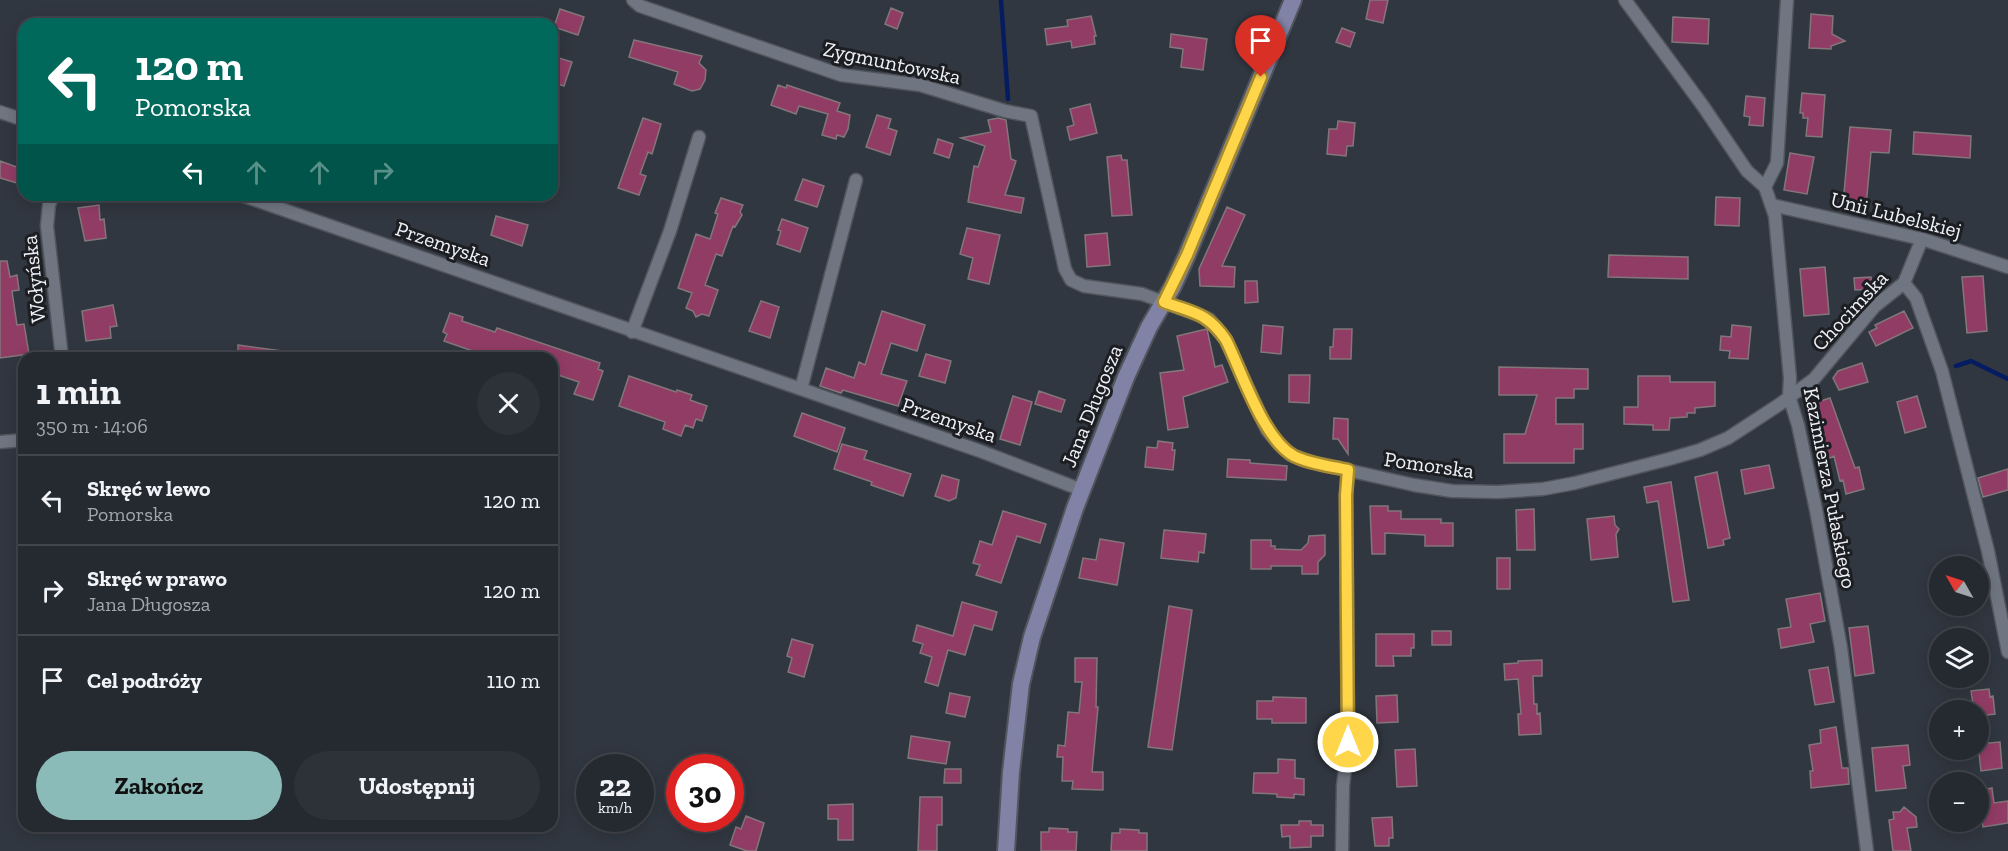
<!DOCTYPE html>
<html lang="pl">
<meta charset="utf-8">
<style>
:root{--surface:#252930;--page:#2d3138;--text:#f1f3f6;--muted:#a3a6ab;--line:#42454c;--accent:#8bbbb9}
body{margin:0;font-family:"Zilla Slab",serif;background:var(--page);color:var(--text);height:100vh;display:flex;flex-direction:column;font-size:22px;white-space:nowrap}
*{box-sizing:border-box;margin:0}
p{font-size:20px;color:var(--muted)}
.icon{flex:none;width:33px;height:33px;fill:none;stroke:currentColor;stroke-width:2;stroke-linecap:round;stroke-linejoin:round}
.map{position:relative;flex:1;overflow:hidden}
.drawer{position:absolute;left:18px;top:352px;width:540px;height:480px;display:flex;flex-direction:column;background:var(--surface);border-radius:18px;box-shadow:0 3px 15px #0003,0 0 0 2px var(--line)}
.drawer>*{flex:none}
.hud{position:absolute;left:18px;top:18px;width:540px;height:183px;border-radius:18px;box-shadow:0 3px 15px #0003,0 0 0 2px var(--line);background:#00695c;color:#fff;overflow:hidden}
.needle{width:39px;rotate:309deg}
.controls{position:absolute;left:1929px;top:556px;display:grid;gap:12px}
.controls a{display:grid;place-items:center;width:60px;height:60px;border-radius:50%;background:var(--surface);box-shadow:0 3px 15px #0003,0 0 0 2px var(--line);font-size:30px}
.speed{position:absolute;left:576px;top:754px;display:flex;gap:12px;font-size:30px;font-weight:700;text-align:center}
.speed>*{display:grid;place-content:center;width:78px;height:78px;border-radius:50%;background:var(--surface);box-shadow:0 3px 15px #0003,0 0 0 2px var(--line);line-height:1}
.speed small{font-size:15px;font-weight:400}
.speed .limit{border:9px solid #d22;background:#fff;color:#111}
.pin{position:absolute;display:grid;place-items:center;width:51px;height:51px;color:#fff;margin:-62px -26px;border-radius:50% 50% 50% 0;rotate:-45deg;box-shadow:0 0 6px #0007}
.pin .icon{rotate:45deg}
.me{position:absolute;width:66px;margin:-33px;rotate:0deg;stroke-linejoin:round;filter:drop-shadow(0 0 4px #0008)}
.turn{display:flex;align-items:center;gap:21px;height:126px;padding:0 18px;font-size:27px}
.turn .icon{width:78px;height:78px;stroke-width:2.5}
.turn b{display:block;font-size:42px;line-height:51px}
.lanes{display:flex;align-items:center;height:57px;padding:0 18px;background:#0003;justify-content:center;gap:30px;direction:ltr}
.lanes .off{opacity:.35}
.round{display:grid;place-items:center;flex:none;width:63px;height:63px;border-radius:32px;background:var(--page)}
.summary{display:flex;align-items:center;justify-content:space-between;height:102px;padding:0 18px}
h1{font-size:36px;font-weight:700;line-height:45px}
.cta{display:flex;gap:12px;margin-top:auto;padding:12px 18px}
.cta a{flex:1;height:69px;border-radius:36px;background:var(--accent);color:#111;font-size:24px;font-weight:700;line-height:69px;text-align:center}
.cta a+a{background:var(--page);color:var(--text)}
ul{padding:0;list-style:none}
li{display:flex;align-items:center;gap:18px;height:90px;padding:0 18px;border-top:2px solid var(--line)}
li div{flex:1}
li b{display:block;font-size:22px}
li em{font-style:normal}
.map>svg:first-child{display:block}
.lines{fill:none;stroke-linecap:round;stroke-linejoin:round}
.stream{stroke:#051d60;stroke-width:4.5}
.building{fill:#913c65;stroke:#83767b;stroke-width:1.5}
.street-casing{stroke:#51555d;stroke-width:15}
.secondary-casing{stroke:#51555d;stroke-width:20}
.street{stroke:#707681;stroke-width:12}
.secondary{stroke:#8082a6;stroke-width:16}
.route-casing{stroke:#a68a30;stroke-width:15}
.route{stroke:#ffd54a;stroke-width:10}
.labels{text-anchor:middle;stroke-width:6;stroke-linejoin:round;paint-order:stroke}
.street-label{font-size:21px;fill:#eff2f8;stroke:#1c1e22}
</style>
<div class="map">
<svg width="2008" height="851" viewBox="0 0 2008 851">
<rect width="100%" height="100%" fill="#313740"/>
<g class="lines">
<path class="stream" d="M1001,0L1008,99
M1956,366L1971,361L2008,379"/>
</g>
<path class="building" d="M1370,0H1388L1383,23L1366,19Z
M891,8L903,13L897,29L885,24Z
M560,9L584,17L578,35L554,27Z
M1811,14L1833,16L1832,34L1845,41L1831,46V49L1809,48Z
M1091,16L1096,36H1094L1095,44L1072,48L1071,41L1047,45L1045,29L1068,26L1067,20Z
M1673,17L1709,19L1708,44L1672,42Z
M1342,28L1355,33L1350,47L1336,42Z
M1171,34L1207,39L1203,70L1181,67L1183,49L1170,47Z
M634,40L702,56L699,63L706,70L705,80L700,89L692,91L674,84L678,72L629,57Z
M552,56L572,62L564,86L552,82Z
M778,85L786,88L787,85L840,103L837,111L850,115L848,129L844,137L837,135L836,139L822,135L828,114L799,106L796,114L771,105Z
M1802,93L1825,95L1822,137L1806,136L1808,118H1803V113H1800Z
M1746,96L1765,98L1763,126L1749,125L1750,117L1744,116Z
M1090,104L1097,133L1070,140L1067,127L1074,125L1070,109Z
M877,115L891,119L888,128L897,131L890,155L866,147Z
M643,118L661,124L652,154L648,152L640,174L646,176L639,195L618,188Z
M998,118L1006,120L1011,159L1016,161L1005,195L1024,198L1021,213L968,202L974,166L978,167L985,146L961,138L991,132L988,120Z
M1338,121L1355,123L1353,146H1347L1346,156L1327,154L1329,129H1337Z
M1850,127L1891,130L1889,153L1871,152L1866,206L1843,204Z
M1914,132L1971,136L1970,158L1913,154Z
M938,139L953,144L949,158L934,153Z
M1790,153L1814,157L1807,194L1784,190Z
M1121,155L1122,160H1127L1132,215L1112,216L1107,157Z
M0,161L22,169L17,183L0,178Z
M803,179L824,186L817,207L795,200Z
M1716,197L1740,198L1739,226L1715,225Z
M721,198L743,205L740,212L742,215L735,227L733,226L722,256L716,254L705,285L718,290L709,316L702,314L696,317L693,311L686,308L692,293L678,288L696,234L710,239L718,214L715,213Z
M99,205L100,220L104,219L106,238L85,241L78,208Z
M1227,207L1245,215L1222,266L1235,267L1234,287L1200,286L1199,269Z
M496,216L528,225L522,246L491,235Z
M782,219L808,228L800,252L777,244L781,231L778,230Z
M967,228L1000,235L989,284L968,279L973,258L960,254Z
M1107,233L1110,265L1087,267L1085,235Z
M1609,255L1688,257V279L1608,277Z
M0,261H7L10,277L17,275L19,290L12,291L17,325L24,324L29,354L0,358Z
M1825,267L1829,314L1804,316L1800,269Z
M1983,276L1987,331L1967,333L1962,277Z
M1871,277L1872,289L1855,290L1854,278Z
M1245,281H1257L1258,302L1245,303Z
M761,301L779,307L770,338L749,331Z
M113,305L117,326L110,327L111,338L86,341L82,311Z
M882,311L925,325L917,351L891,343L881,374L907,381L898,406L843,390L841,393L820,386L826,368L854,378L859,362L865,365Z
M1904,311L1913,328L1876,346L1869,332L1877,328L1875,325Z
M450,313L463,317L462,321L495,332L497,328L600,363L598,369L603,371L593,400L574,394L579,382L552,373V358H486L487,356L444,341L447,334L443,332Z
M1263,325L1283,327L1281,354L1261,352Z
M1732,325L1751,327L1748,359L1729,358L1730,351L1720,350L1721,336L1731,337Z
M1207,329L1215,367L1222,365L1228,382L1183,397L1188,427L1168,430L1160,373L1184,370L1177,336Z
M1334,329H1352L1351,359H1330V347H1333Z
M238,345L282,351V358H238Z
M926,354L951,361L945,383L919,376Z
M1862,363L1868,382L1839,390L1833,378L1838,371Z
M1499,367L1588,369V389H1574V398H1556V424H1583V449H1574V463H1504V434H1525L1537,395H1499Z
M1289,375H1310L1309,403L1289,402Z
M629,376L676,392L677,390L692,395L690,400L707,406L702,421L696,419L693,428L685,425L681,436L663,429L665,422L619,406Z
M1638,376H1670V382H1715V406L1695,408V413H1687V417L1670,418L1669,430H1653V425L1624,424V407H1638Z
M1039,391L1065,400L1061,412L1035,404Z
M1013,396L1032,402L1020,445L1000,439Z
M1917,396L1926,427L1905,433L1897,402Z
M1830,398L1855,468L1859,467L1864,489L1846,494L1843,480L1840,481L1834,456L1828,459L1808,405Z
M802,413L845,428L837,452L794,436Z
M1334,418L1348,419V454L1338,439H1333Z
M1158,441L1173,443L1172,450H1175L1173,470L1145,467L1147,447L1157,448Z
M842,444L867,451L864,459L911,474L903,496L871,485L872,482L834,469Z
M1228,459L1250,460V463L1287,466L1286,480L1227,477Z
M1769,465L1774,488L1745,494L1741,470Z
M2008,469V490L1983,497L1978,478Z
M1717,472L1730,538L1723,540L1724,545L1708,548L1695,477Z
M942,475L959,480L956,498L949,501L935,496Z
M1671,482L1689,600L1673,602L1658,501L1647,503L1644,487Z
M1370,506H1388V511H1401V519H1441V523H1453V546H1425V535L1385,533V554H1372Z
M1534,509L1535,550H1517L1516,510Z
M1003,511L1046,524L1040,543L1017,536L1001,583L976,575L980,565L973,563L980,541L992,545Z
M1614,516L1615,525L1619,529L1616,534L1618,557L1591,560L1587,519Z
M1164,530L1206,534L1204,553L1199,552L1198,562L1161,558Z
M1325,535V555L1318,562V574H1302V566H1271V569H1251V540H1271V546H1275V549L1301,550L1308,543L1309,536Z
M1100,539L1124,543L1117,585L1079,578L1083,558L1096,560Z
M1497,558H1510V589H1497Z
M1820,593L1825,621L1810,624L1814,642L1781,648L1778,629L1791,627L1786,599Z
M962,602L997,612L992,630L974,625L965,655L948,650L938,686L925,682L932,657L920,653L923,644L913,641L917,625L953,636Z
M1169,606L1192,610L1172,750L1148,747Z
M1868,626L1874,673L1855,676L1849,628Z
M1432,631H1451V645H1432Z
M1376,634H1414V648H1411V656H1393L1394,666H1376Z
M792,639L813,645L804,677L788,672L792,658L787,656Z
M1075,658H1097L1096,707H1098L1092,772H1103V790L1072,789L1073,781H1062L1063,757H1057L1058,745L1065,746L1068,712L1079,713L1082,682H1075Z
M1542,660V676H1533L1534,704H1537V714L1540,713L1541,734L1519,735L1518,714H1521L1518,679L1505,680L1504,664L1518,663V661Z
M1828,667L1834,702L1815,705L1809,670Z
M1989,689L1990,697L1993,696L1995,714L1978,716V711H1974L1971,691Z
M950,693L970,697L965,717L946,713Z
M1397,695L1398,722L1377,723L1376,696Z
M1273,697L1306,698V723H1272V719H1257V701H1273Z
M1836,727L1842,768H1848L1849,784L1811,788L1810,771H1813L1809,745L1821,743L1820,730Z
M911,736L950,742L946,764L908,758Z
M2000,742L2002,768L1981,771L1978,744Z
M1908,745L1910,765L1903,766L1906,788L1876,791L1872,748Z
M1415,749L1417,786L1397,787L1395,750Z
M1278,759L1295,760V778L1304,779V795L1294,794V798L1277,797V794L1253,793L1254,773H1278Z
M945,769H961V783H944Z
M1992,788L1994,803L2008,801V823L1983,827L1978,791Z
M920,797H942V825H937V851H918Z
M853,804V840H838V819H828V805Z
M1904,807L1916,817L1917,827L1907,828L1911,851H1893L1889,820L1894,819L1893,812H1900Z
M746,816L764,823L756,851H747L730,845L736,827L741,829Z
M1392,817L1393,838H1389V846H1375L1372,818Z
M1299,821H1311V825H1323V836H1311V847L1290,848V836L1282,837L1281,825H1299Z
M1049,828L1068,829V832H1077L1076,851H1041V832H1049Z
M1120,829L1139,830V833H1147V851H1111L1112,833H1120Z"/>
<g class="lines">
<g class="street-casing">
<path id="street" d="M633,0L640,6L841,75L920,85L1005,111L1031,116L1065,269L1071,280L1084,286L1142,294L1209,319L1226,340L1267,430L1279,444L1291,455L1311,462L1414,485L1452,491L1498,492L1543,489L1575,483L1669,459L1700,450L1728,438L1780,404L1814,379L1875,306L1904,283L1922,239
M1625,0L1703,106L1747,171L1765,187L1775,216L1790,378L1789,396L1798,425L1816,510L1841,648L1867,851
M0,112L24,120
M1765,187L1777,163L1787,0
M53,195L49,205L47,226L62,358
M241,195L980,451L1082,490
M1772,205L1922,239L2008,267
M1904,283L1916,298L1942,371L1988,551L2008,652
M632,332L670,231L699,137
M801,389L856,180
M0,442L24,440
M1342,851L1343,786L1348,742L1346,495L1348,470"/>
</g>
<g class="secondary-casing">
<path id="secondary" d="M1006,851L1011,772L1021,684L1032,637L1075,508L1126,377L1149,327L1173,286L1187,255L1293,0"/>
</g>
<use href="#street" class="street"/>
<use href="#secondary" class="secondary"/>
</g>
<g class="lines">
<g class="route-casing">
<path id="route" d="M1261,77L1187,255L1164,302C1193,313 1207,312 1226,340C1242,372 1263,439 1294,456C1310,464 1330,466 1348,470L1346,495L1348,742"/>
</g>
<use href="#route" class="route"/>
</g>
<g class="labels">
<g class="street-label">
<text transform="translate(892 63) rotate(12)" y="7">Zygmuntowska</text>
<text transform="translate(1896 215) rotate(14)" y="7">Unii Lubelskiej</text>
<text transform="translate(443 244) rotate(19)" y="7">Przemyska</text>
<text transform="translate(34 279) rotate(-96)" y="7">Wołyńska</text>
<text transform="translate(1850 311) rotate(-47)" y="7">Chocimska</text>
<text transform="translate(1092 406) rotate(-68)" y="7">Jana Długosza</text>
<text transform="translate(949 420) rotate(19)" y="7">Przemyska</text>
<text transform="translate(1429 465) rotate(8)" y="7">Pomorska</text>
<text transform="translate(1830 488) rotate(79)" y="7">Kazimierza Pułaskiego</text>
</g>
</g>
</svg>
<div class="controls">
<a><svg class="needle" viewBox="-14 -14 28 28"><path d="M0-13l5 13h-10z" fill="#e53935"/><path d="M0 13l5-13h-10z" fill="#a3a6ab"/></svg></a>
<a><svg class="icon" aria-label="layers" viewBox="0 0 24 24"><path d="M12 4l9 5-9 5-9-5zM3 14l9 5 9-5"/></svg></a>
<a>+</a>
<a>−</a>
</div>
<div class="speed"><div>22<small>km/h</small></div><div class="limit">30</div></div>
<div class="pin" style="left:1261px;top:77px;background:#d93025"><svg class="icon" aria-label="arrive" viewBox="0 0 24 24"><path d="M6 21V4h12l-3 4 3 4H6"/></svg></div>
<svg class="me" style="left:1348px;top:742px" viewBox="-20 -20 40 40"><circle r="17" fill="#ffd54a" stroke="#fff" stroke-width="3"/><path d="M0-11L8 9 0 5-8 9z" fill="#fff"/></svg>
<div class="hud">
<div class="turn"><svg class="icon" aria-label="left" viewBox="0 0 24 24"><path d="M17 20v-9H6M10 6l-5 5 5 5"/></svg><div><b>120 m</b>Pomorska</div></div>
<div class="lanes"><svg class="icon" aria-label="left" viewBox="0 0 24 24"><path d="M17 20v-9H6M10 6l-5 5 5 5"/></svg><svg class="icon off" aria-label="ahead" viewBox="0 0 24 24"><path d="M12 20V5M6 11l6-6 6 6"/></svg><svg class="icon off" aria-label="ahead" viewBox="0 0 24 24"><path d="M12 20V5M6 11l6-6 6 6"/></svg><svg class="icon off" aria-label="right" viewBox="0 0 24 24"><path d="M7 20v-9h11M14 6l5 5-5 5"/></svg></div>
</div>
<section class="drawer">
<div class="summary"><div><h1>1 min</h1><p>350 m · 14:06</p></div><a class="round"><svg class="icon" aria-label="close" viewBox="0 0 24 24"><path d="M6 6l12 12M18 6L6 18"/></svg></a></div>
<ul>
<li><svg class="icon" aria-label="left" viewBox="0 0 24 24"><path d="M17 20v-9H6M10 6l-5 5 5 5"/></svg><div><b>Skręć w lewo</b><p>Pomorska</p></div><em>120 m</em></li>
<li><svg class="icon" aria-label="right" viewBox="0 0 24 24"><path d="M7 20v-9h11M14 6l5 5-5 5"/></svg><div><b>Skręć w prawo</b><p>Jana Długosza</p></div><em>120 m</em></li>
<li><svg class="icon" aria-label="arrive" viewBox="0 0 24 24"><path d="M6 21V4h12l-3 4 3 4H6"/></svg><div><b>Cel podróży</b></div><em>110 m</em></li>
</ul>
<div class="cta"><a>Zakończ</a><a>Udostępnij</a></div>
</section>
</div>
